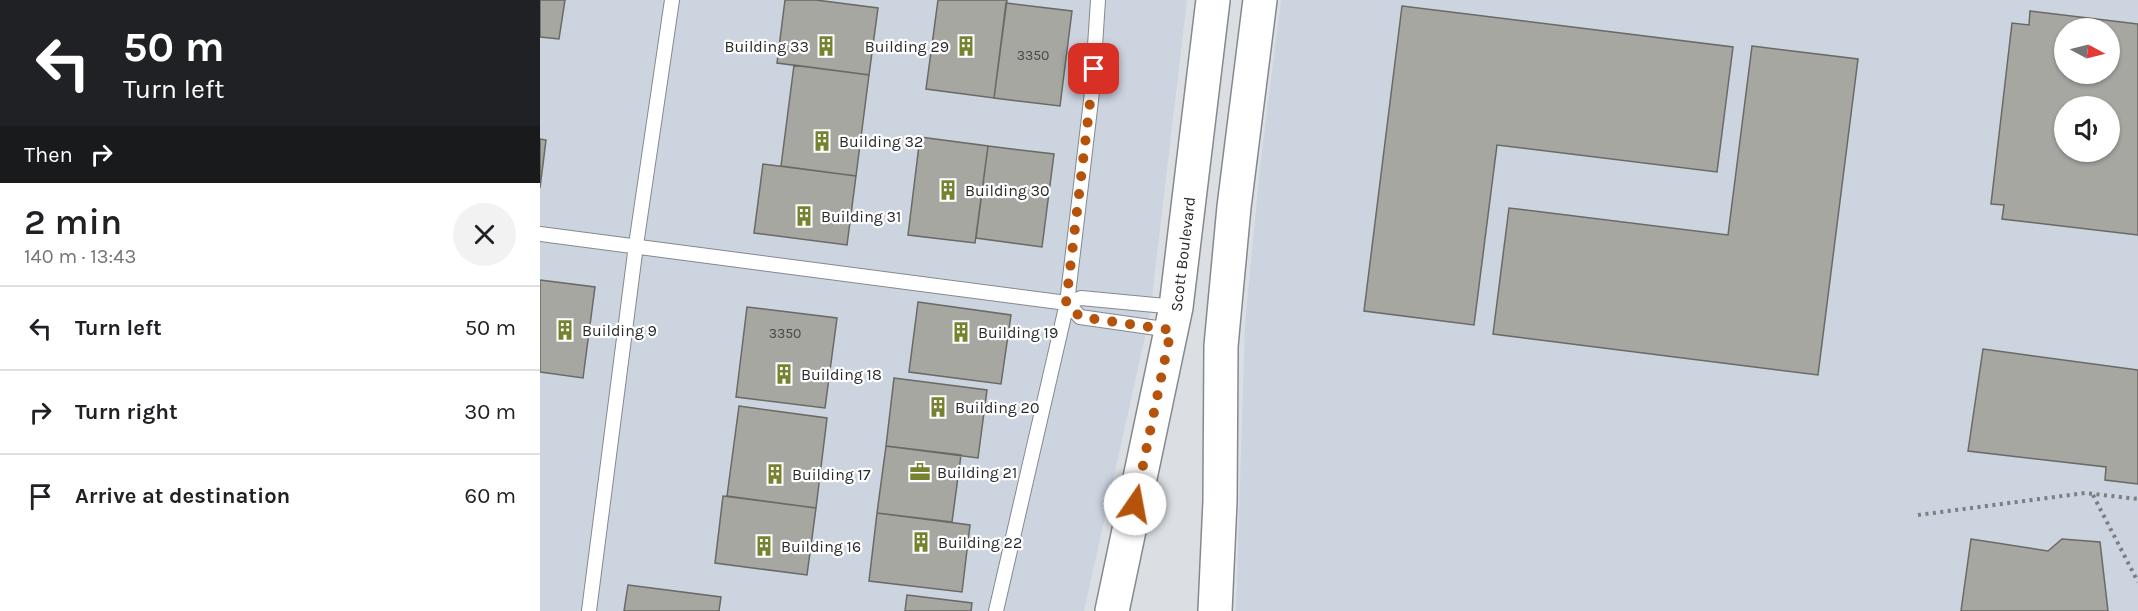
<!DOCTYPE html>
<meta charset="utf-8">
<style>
:root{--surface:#fff;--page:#f2f2f2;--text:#202124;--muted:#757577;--line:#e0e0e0}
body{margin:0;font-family:Karla,sans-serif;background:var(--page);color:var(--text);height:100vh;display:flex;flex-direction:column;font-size:22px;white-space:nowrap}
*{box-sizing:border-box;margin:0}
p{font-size:20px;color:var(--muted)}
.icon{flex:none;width:33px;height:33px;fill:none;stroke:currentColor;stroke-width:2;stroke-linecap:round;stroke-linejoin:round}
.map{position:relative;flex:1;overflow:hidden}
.side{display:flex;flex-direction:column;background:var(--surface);width:540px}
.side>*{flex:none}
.guide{background:#202124;color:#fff;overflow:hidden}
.needle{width:39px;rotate:97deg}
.controls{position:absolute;left:1514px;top:18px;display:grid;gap:12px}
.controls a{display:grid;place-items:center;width:66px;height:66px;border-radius:50%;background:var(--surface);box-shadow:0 2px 4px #0004;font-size:30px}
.pin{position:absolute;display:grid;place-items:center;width:51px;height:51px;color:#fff;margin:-26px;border-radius:12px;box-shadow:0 3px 9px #0006}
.me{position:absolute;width:66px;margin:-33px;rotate:12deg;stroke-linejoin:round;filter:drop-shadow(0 0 4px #0008)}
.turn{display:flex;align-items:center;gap:21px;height:126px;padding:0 24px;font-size:27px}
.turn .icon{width:78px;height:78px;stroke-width:2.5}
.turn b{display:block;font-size:42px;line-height:51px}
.then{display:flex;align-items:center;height:57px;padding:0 24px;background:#0003;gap:12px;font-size:22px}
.round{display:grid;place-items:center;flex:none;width:63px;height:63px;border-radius:32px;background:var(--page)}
.overview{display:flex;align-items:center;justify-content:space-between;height:102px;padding:0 24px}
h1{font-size:36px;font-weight:600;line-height:45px}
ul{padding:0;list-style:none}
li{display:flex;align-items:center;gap:18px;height:84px;padding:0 24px;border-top:2px solid var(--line)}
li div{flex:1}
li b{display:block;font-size:22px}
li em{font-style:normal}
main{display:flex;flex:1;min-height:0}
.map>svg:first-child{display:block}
.built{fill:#ccd4e0;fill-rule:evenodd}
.building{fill:#a6a7a1;stroke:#696a64;stroke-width:1.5;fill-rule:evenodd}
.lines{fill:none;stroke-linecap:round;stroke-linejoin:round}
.lane-casing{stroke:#85898e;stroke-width:16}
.primary-casing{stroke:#85898e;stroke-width:36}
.path{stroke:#7c7e82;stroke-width:4;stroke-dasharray:3 4.5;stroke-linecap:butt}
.lane{stroke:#fff;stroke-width:14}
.primary{stroke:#fff;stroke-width:33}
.route{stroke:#b45309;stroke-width:10;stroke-dasharray:0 18}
.labels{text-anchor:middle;stroke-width:4.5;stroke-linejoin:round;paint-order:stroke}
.number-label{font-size:14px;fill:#484949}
.poi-label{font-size:16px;fill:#292a2c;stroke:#fff;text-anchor:start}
.street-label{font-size:16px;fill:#292a2c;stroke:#fff}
</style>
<main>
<section class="side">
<div class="guide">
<div class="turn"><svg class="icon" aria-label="left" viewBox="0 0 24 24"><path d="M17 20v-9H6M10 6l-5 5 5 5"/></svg><div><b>50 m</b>Turn left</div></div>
<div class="then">Then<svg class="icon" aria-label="right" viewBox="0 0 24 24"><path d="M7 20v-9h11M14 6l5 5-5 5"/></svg></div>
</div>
<div class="overview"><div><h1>2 min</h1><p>140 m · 13:43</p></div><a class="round"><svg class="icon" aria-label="close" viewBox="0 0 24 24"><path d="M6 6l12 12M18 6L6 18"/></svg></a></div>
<ul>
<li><svg class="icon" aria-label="left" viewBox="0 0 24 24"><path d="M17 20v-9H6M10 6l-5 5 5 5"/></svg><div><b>Turn left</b></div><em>50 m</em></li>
<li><svg class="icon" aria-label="right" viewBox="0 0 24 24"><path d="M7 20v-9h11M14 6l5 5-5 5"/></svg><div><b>Turn right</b></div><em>30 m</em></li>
<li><svg class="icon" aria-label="arrive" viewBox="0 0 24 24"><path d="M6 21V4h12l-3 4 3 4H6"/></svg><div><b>Arrive at destination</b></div><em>60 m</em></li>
</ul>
</section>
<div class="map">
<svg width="1598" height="611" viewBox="0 0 1598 611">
<rect width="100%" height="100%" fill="#dbdfe4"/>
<path class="built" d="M0,0H647L610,314L544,611H0Z
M741,0H1598V611H696L705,324L720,167ZM1524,28H1569V74H1524ZM1524,106H1569V152H1524Z"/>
<path class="building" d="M0,0H25L19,39L0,37Z
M245,0H276L338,8L329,75L237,63Z
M398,0H467L454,98L386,89Z
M466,3L532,11L520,106L454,98Z
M862,6L1193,47L1177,172L957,145L934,325L824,311Z
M1490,11L1598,24V235L1462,219L1464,205L1451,204L1472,23L1489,25ZM1524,28H1569V74H1524ZM1524,106H1569V152H1524Z
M1212,46L1318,59L1278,375L953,334L969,208L1188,235Z
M254,65L329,75L316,176L241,166Z
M380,137L448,146L435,243L368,235Z
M0,139L6,140L0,188Z
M448,146L514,154L502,247L436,238Z
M223,164L316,176L307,245L214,233Z
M0,280L55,287L43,378L0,372Z
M378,302L471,315L461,384L369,372Z
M207,307L297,318L285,408L196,397Z
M1443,349L1598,370V484L1565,480L1566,467L1428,451Z
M354,378L447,390L438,458L346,446Z
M199,406L287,418L276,508L187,496Z
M346,446L421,455L412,522L337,513Z
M183,496L276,508L267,575L175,563Z
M337,513L430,525L422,592L329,581Z
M1431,539L1508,551L1522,539L1560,542L1568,611H1421Z
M88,585L181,597L179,611H84Z
M367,595L432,603L431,611H365Z"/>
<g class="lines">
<g class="lane-casing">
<path id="lane" d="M0,234L527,303L541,298L636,307
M527,303L540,317L631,330
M49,611L96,245L132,0
M456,611L527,303L552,92L558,0"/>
</g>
<g class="primary-casing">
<g id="primary">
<path id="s1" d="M572,611L636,307L673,0"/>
<path d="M675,611L680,501L681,346L694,207L720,0"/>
</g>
</g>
<path class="path" d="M1553,495L1598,582
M1378,515L1545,493L1598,499"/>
<use href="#lane" class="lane"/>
<use href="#primary" class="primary"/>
</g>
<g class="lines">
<path class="route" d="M554,69L526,303L540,317L631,330L595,504"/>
</g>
<defs>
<g id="building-bare" transform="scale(1.62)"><path d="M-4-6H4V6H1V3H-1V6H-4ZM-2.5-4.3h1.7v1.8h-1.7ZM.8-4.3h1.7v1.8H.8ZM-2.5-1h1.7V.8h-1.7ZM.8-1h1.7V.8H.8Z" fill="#76822f" stroke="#fff" stroke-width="2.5" paint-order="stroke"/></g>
<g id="office-bare" transform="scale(1.62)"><path d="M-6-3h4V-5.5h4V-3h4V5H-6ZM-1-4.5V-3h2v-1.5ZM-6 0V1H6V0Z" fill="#76822f" stroke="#fff" stroke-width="2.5" paint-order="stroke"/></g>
</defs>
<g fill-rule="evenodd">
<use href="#building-bare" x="286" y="46"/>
<use href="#building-bare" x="426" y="46"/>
<use href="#building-bare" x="282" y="141"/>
<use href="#building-bare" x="408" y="190"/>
<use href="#building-bare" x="264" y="216"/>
<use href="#building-bare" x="25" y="330"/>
<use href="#building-bare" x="421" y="332"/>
<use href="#building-bare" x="244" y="374"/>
<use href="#building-bare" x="398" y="407"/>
<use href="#office-bare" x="380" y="472"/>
<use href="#building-bare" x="235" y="474"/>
<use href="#building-bare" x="381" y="542"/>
<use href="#building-bare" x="224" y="546"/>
</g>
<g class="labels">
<g class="number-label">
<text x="493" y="60">3350</text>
<text x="245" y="338">3350</text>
</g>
<g class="poi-label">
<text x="269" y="52" text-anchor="end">Building 33</text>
<text x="409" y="52" text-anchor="end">Building 29</text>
<text x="299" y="147">Building 32</text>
<text x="425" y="196">Building 30</text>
<text x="281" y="222">Building 31</text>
<text x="42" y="336">Building 9</text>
<text x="438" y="338">Building 19</text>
<text x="261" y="380">Building 18</text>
<text x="415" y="413">Building 20</text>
<text x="397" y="478">Building 21</text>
<text x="252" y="480">Building 17</text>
<text x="398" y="548">Building 22</text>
<text x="241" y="552">Building 16</text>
</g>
<g class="street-label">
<text dy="6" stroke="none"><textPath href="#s1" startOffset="364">Scott Boulevard</textPath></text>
</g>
</g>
</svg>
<div class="controls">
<a><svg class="needle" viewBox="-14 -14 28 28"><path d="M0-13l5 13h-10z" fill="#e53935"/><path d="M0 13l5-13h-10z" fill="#757577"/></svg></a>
<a><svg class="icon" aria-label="sound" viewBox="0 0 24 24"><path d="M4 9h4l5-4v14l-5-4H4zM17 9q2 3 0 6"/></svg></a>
</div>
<div class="pin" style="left:554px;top:69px;background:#d93025"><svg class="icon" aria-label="arrive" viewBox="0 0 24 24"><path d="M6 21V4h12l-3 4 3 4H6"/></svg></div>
<svg class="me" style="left:595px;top:504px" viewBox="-20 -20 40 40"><circle r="19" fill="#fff"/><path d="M0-13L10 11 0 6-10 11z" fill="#b45309"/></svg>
</div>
</main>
